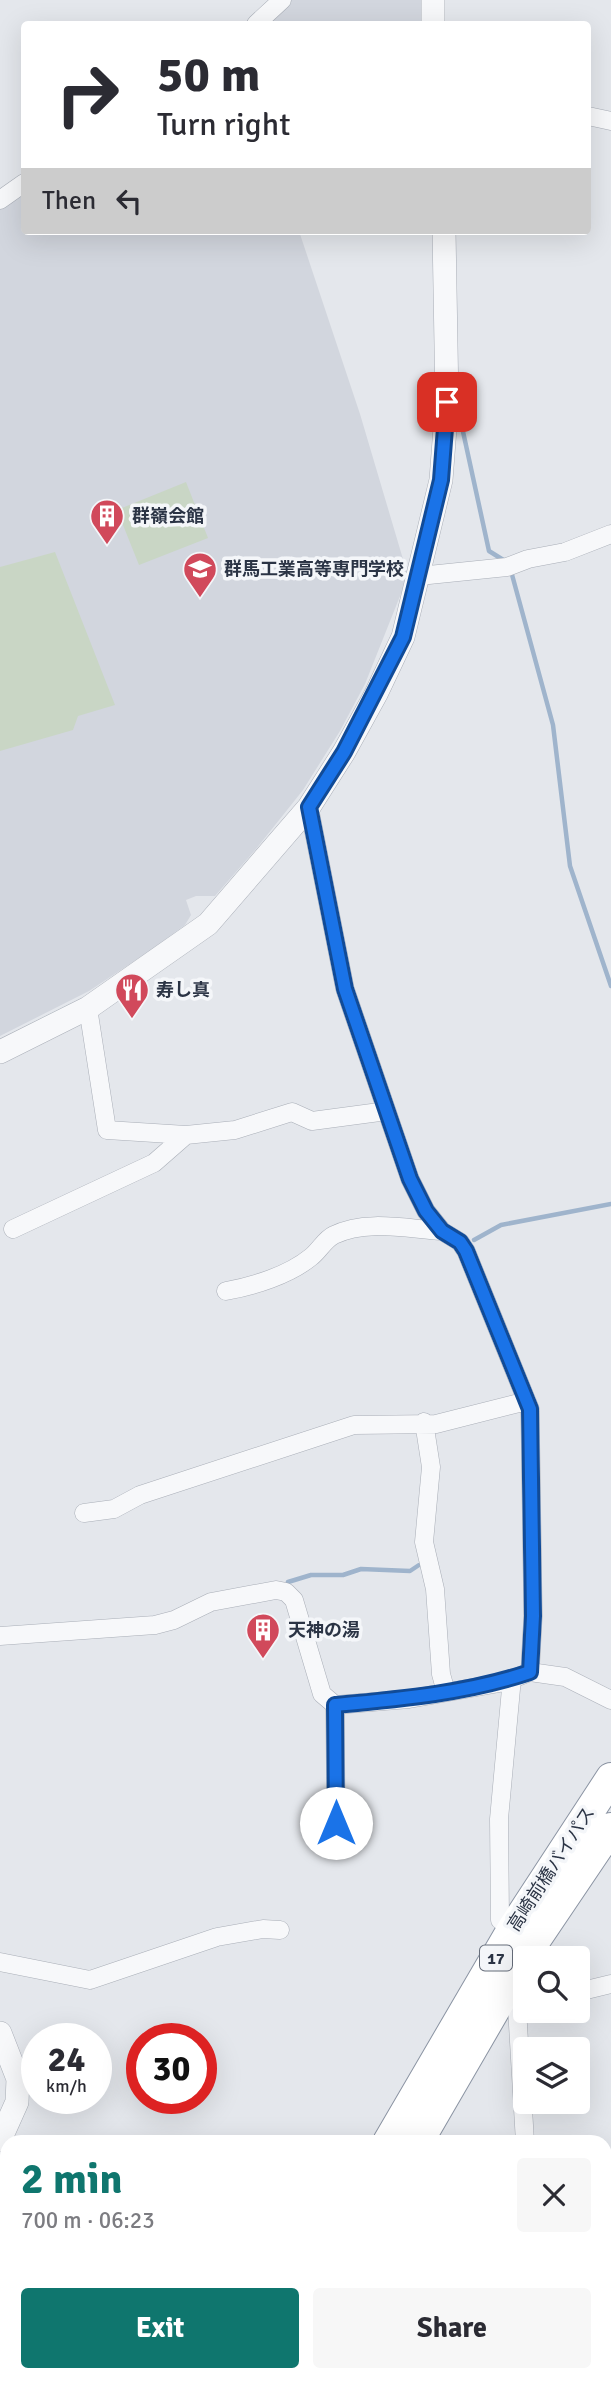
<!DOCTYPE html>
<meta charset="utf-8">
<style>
:root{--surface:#fff;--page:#f7f7f7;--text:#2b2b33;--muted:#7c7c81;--accent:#0f766e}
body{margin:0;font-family:Signika,"Noto Sans JP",sans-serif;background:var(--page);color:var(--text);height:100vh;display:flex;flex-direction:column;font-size:26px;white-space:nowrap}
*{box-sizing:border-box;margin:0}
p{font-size:23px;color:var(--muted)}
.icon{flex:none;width:38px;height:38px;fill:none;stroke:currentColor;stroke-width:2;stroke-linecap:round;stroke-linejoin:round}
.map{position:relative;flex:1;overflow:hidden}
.details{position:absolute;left:0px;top:2135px;width:612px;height:247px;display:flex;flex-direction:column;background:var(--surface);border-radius:21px 21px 0 0;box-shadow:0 7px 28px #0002}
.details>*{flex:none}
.banner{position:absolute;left:21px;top:21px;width:570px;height:214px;border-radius:7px;box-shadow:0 7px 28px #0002;background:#fff;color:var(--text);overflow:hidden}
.buttons{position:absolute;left:513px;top:1946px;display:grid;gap:14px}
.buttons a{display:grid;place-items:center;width:77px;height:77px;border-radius:7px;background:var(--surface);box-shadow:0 7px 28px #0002;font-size:35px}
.speed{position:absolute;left:21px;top:2023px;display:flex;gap:14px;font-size:35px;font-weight:700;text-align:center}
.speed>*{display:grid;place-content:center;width:91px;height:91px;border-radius:50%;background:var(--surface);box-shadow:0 7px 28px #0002;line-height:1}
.speed small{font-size:18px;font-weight:400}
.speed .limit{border:10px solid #d22;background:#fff;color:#111}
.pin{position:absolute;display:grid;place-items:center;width:60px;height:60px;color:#fff;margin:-30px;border-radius:14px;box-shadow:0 4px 10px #0006}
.me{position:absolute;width:77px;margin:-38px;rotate:0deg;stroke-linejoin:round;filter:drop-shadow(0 0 5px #0008)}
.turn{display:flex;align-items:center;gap:24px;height:147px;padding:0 21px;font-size:32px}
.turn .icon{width:91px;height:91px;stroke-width:2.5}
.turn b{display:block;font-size:49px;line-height:60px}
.then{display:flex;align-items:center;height:66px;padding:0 21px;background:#0003;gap:14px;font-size:26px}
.round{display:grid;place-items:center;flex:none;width:74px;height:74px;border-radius:7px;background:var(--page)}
.summary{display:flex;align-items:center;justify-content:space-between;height:119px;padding:0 21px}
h1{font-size:42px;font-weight:800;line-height:52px;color:var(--accent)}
.primary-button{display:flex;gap:14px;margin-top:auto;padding:14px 21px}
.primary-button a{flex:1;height:80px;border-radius:7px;background:var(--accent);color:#fff;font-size:28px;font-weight:800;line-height:80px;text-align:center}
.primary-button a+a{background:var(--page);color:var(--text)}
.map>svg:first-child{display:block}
.built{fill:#d2d6de}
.green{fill:#c9d6c5}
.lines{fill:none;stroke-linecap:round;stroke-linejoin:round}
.stream{stroke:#9fb4cc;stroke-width:4.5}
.minor-casing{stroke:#a9aeb7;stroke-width:19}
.tertiary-casing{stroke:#a9aeb7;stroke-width:24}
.trunk-casing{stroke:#8b94a3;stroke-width:32}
.minor{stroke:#f7f8fa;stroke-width:18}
.tertiary{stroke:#f7f8fa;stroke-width:23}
.trunk{stroke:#fff;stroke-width:30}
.route-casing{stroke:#114b97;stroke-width:18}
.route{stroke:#1a73e8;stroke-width:12}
.labels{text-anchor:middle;stroke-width:7;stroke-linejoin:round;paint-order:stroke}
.shield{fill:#f4f6f9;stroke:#676e7b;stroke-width:2}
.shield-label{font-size:16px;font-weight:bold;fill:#2b3445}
.poi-label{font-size:18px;font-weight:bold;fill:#2b3445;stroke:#f4f6f9;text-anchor:start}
.street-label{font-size:18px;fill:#2b3445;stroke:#f4f6f9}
</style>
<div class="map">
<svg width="611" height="2381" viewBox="0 0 611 2381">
<rect width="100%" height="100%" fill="#e4e7ec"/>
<path class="built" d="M289,0H423L424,24H262Z
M24,190V231H299L360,414L408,576L365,684L340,731L303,790L256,849L215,896H196L186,900L191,915L185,925L151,950L89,991L0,1036V207Z"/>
<path class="green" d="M186,482L208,538L139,565L117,510Z
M55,552L115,705L78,716L73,730L0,751V567Z"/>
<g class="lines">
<path class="stream" d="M457,404L489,551L505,561
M511,571L553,725L570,866L611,986
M474,1240L501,1225L611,1204
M288,1582L311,1575H343L361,1569L410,1571L419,1565"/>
<g class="minor-casing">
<path id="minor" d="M256,24L282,0
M588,116L611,121
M0,200L24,183
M419,576L507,567L528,559L565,552L611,534
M309,807L345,989L410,1179L426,1211L442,1231L460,1242L466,1251L530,1409L533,1616L530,1672
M88,1008L107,1130L186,1135L235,1130L292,1112L312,1121L387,1111
M13,1229L154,1163L186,1135
M226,1291C254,1286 289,1275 311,1257C319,1251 325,1239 334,1235C366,1219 408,1229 442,1231
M424,1422L431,1467L424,1542L435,1589L441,1674L446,1692
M84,1513L114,1509L140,1495L354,1425L436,1424L527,1401
M0,1636L155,1625L174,1620L211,1602L276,1590L286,1592L294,1600L322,1694L335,1705L409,1699L505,1682L530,1672L565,1677L611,1700
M512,1678L499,1819L500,1920L513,1928
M335,1705L336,1823
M0,1962L90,1980L217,1937L263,1929L280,1930
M578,1992L611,1984
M517,2008L525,2142
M0,2190L7,2194
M548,2375V2381
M125,2381L128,2375"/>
</g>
<g class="tertiary-casing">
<path id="tertiary" d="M433,0V24
M0,1052L88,1008L208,924L309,807L344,752L376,694L403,637L441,480L447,402L444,231
M0,2033L18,2079L17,2102L0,2140"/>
</g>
<g class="trunk-casing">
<path id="trunk" d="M388,2142L513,1928L611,1778
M418,2142L534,1942L611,1828
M262,2381L265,2375
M293,2381L296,2375"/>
</g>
<use href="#minor" class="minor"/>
<use href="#tertiary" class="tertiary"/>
<use href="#trunk" class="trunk"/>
</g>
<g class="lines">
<g class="route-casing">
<path id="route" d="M336,1823L335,1705C401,1699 468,1693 530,1672L533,1616L530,1409L466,1251L460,1242L442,1231L426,1211L410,1179L345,989L309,807L344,752L403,637L441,480L447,402"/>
</g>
<use href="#route" class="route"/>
</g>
<defs>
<g id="building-pin" transform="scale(1.75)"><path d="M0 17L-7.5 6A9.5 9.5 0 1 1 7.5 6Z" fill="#d1495b" stroke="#f4f6f9"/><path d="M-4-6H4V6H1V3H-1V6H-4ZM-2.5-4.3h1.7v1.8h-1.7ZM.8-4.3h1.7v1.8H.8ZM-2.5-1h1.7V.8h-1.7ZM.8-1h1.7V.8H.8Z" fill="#fff"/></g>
<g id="university-pin" transform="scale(1.75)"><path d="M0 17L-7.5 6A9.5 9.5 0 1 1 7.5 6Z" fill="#d1495b" stroke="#f4f6f9"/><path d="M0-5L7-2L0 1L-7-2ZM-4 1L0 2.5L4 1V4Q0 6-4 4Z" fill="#fff"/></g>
<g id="restaurant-pin" transform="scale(1.75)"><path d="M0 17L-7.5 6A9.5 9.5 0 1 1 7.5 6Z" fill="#d1495b" stroke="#f4f6f9"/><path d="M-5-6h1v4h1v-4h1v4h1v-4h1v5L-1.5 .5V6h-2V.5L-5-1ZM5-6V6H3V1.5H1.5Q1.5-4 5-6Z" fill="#fff"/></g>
</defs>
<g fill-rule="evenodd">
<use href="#building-pin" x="107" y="516"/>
<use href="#university-pin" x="200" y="569"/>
<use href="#restaurant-pin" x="132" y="990"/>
<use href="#building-pin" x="263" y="1630"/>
</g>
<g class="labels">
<rect class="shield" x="480" y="1945.5" width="32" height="25" rx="5"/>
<g class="shield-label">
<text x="496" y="1964">17</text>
</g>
<g class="poi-label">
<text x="132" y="522">群嶺会館</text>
<text x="224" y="575">群馬工業高等専門学校</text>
<text x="156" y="996">寿し真</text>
<text x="288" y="1636">天神の湯</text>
</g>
<g class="street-label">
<text transform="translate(551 1869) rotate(-57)" y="6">高崎前橋バイパス</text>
</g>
</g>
</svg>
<div class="buttons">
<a><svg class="icon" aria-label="search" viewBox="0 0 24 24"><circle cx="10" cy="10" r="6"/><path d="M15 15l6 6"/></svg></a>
<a><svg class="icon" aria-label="layers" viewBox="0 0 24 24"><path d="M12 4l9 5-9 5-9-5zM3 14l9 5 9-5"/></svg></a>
</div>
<div class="speed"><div>24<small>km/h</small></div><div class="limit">30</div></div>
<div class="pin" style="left:447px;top:402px;background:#d93025"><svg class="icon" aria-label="arrive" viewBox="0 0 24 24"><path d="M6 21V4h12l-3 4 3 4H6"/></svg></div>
<svg class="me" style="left:336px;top:1823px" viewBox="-20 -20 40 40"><circle r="19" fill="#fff"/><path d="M0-13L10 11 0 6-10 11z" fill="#1a73e8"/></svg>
<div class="banner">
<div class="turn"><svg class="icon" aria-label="right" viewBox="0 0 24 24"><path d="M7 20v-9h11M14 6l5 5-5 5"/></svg><div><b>50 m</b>Turn right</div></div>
<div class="then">Then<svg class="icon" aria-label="left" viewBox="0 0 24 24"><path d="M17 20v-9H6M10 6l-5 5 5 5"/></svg></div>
</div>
<section class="details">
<div class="summary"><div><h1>2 min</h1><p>700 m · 06:23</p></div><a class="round"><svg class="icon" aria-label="close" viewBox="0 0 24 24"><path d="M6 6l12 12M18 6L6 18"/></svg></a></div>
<div class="primary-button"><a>Exit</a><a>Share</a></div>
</section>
</div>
